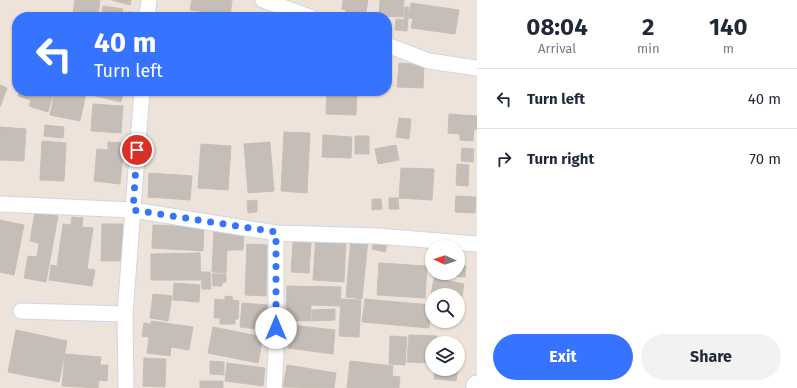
<!DOCTYPE html>
<style>
:root{--surface:#fff;--page:#f2f2f3;--text:#1f2937;--muted:#747a83;--line:#e0e1e3;--accent:#3674ff}
body{margin:0;font-family:"Fira Sans",sans-serif;background:var(--page);color:var(--text);height:100vh;display:flex;flex-direction:column;font-size:15px;white-space:nowrap}
*{box-sizing:border-box;margin:0}
p{font-size:13px;color:var(--muted)}
.icon{flex:none;width:22px;height:22px;fill:none;stroke:currentColor;stroke-width:2;stroke-linecap:round;stroke-linejoin:round}
.map{position:relative;flex:1;overflow:hidden}
.drawer{display:flex;flex-direction:column;background:var(--surface);width:320px}
.drawer>*{flex:none}
.guide{position:absolute;left:12px;top:12px;width:380px;height:84px;border-radius:16px;box-shadow:0 1px 3px #0004;background:#3674ff;color:#fff;overflow:hidden}
.needle{width:26px;rotate:274deg}
.tools{position:absolute;left:425px;top:240px;display:grid;gap:8px}
.tools a{display:grid;place-items:center;width:40px;height:40px;border-radius:50%;background:var(--surface);box-shadow:0 1px 3px #0004;font-size:20px}
.pin{position:absolute;display:grid;place-items:center;width:34px;height:34px;color:#fff;margin:-17px;border:2px solid #fff;border-radius:50%;box-shadow:0 1px 4px #0007}
.me{position:absolute;width:44px;margin:-22px;rotate:0deg;stroke-linejoin:round;filter:drop-shadow(0 0 3px #0008)}
.turn{display:flex;align-items:center;gap:14px;height:84px;padding:0 16px;font-size:18px}
.turn .icon{width:52px;height:52px;stroke-width:2.5}
.turn b{display:block;font-size:28px;line-height:34px}
.eta{display:flex;justify-content:space-evenly;align-items:center;height:68px;text-align:center}
.eta b{font-size:24px;font-weight:700;line-height:28px}
.primary-button{display:flex;gap:8px;margin-top:auto;padding:8px 16px}
.primary-button a{flex:1;height:46px;border-radius:24px;background:var(--accent);color:#fff;font-size:16px;font-weight:700;line-height:46px;text-align:center}
.primary-button a+a{background:var(--page);color:var(--text)}
ul{padding:0;list-style:none}
li{display:flex;align-items:center;gap:12px;height:60px;padding:0 16px;border-top:1px solid var(--line)}
li div{flex:1}
li b{display:block;font-size:15px}
li em{font-style:normal}
main{display:flex;flex:1;min-height:0}
.map>svg:first-child{display:block}
.building{fill:#c5bdb7;stroke:#c8bfb4}
.lines{fill:none;stroke-linecap:round;stroke-linejoin:round}
.minor-casing{stroke:#d0d6e4;stroke-width:17}
.secondary-casing{stroke:#d0d6e4;stroke-width:23}
.minor{stroke:#fff;stroke-width:15}
.secondary{stroke:#fff;stroke-width:21}
.route{stroke:#3674ff;stroke-width:7;stroke-dasharray:0 12.6}
</style>
<main>
<div class="map">
<svg width="477" height="388" viewBox="0 0 477 388">
<rect width="100%" height="100%" fill="#ede3db"/>
<path class="building" d="M75,0H100L98,16L73,13Z
M112,0H131L130,5Z
M192,0H200L198,11L190,10Z
M200,0H232L230,17H199Z
M343,0H368L366,12L359,11L358,16L345,14L346,10L342,9Z
M380,0H404L403,17L379,16Z
M411,3L459,10L455,34L411,28L413,19L409,18Z
M103,6L123,9L121,17H101Z
M405,7H409L407,31L395,30L396,19L404,20Z
M128,12L140,13V17H128Z
M399,63L424,65L423,88L397,87Z
M0,85L7,88L0,107Z
M20,91H54L48,112L29,106L31,100L18,96Z
M55,91H74L86,93L80,121L50,115Z
M97,91H124L121,102L96,96Z
M327,91H357L356,115L326,114Z
M93,104L123,106L121,133L91,131Z
M449,114L477,116V129H474L473,141L460,140V134L448,133Z
M399,118L411,119L409,139L396,137Z
M45,125L64,127L63,138L44,136Z
M0,127L26,129L24,161L0,160Z
M284,132L310,133L307,193L281,191Z
M323,135L352,137L351,158L322,157Z
M355,136H369V154H355Z
M42,141L66,143L64,181L40,180Z
M108,142L124,143L120,184L94,181L97,149L108,150Z
M270,142L274,191L248,193L244,144Z
M201,144L231,146L228,190L198,188Z
M396,145L399,160L378,164L375,149Z
M462,148L474,149L473,162L461,161Z
M457,164L469,165L468,186L456,185Z
M401,168L434,169L432,200L399,198Z
M149,173L192,176L190,200L148,197Z
M456,196L476,197L475,213L455,212Z
M389,198H398L399,209H389Z
M372,199H381L382,209L372,210Z
M257,200V212L248,213L247,201Z
M35,211L58,216L46,282L24,278L28,256L37,257L39,243L30,241Z
M72,217L83,218L82,227L93,228L87,269L95,270L92,286L49,280L51,265L57,266L63,224L71,225Z
M0,220L24,225L14,275L0,272Z
M102,224H123L122,261H101Z
M153,225L204,227L203,251L152,248Z
M214,226L244,228L243,250H227L226,273L212,272Z
M316,235L346,238L344,282L313,280Z
M351,238L368,240L362,299L346,297Z
M375,238L388,242L385,252L372,249Z
M293,242L311,243L309,273L291,272Z
M247,244L267,245L266,296L245,295Z
M200,253L201,280H151V254Z
M379,263L427,266L425,298L377,295Z
M458,265L466,266L465,277L451,276V273H458Z
M201,272H210L211,289H202Z
M439,273H448V277H439Z
M212,274H226V282L222,283V286H213Z
M434,278L464,284L460,307L458,306V295H432V302L430,301Z
M174,283L200,285L199,302L173,300Z
M287,286L341,287L340,306L311,305V321L286,320Z
M153,294L172,296L168,321L150,318Z
M225,296L233,297L232,300L239,301L238,319H235V324H220V318H214L215,299L225,300Z
M341,299L361,300L359,337L339,336Z
M365,299L431,305L429,328L362,322Z
M242,303L269,305L266,330L240,327Z
M335,309V320L312,321V310Z
M151,321L193,327L189,350L171,347L170,356L147,353L149,337L142,336L144,323L151,324Z
M291,325L335,330L333,354L288,348Z
M213,327L263,337L258,363L208,353Z
M16,330L67,341L59,382L8,372Z
M409,335L437,336L436,343H432V363L407,362Z
M390,336L407,337L405,365L389,364Z
M65,354L101,357L100,365H108L107,381L99,380L98,388L62,386Z
M144,358L166,359L165,387L143,386Z
M210,361L224,362V375L210,374Z
M350,361L393,366L392,376L400,377L399,388H347Z
M227,363L265,368L263,386L225,381Z
M287,365L336,373L334,388L283,387Z
M435,369H458L456,381L434,379Z
M200,381H223V388H200Z"/>
<g class="lines">
<g class="minor-casing">
<path id="minor" d="M263,0L310,17
M147,17L149,0
M387,45L429,61L477,68
M0,204L133,210L276,233L377,236L477,244
M21,311L125,314
M126,388L125,314L142,91
M274,388L276,354V233"/>
</g>
<g class="secondary-casing">
<path id="secondary" d="M477,388V386"/>
</g>
<use href="#minor" class="minor"/>
<use href="#secondary" class="secondary"/>
</g>
<g class="lines">
<path class="route" d="M137,150L133,210L276,232V328"/>
</g>
</svg>
<div class="tools">
<a><svg class="needle" viewBox="-14 -14 28 28"><path d="M0-13l5 13h-10z" fill="#e53935"/><path d="M0 13l5-13h-10z" fill="#747a83"/></svg></a>
<a><svg class="icon" aria-label="search" viewBox="0 0 24 24"><circle cx="10" cy="10" r="6"/><path d="M15 15l6 6"/></svg></a>
<a><svg class="icon" aria-label="layers" viewBox="0 0 24 24"><path d="M12 4l9 5-9 5-9-5zM3 14l9 5 9-5"/></svg></a>
</div>
<div class="pin" style="left:137px;top:150px;background:#d93025"><svg class="icon" aria-label="arrive" viewBox="0 0 24 24"><path d="M6 21V4h12l-3 4 3 4H6"/></svg></div>
<svg class="me" style="left:276px;top:328px" viewBox="-20 -20 40 40"><circle r="19" fill="#fff"/><path d="M0-13L10 11 0 6-10 11z" fill="#3674ff"/></svg>
<div class="guide">
<div class="turn"><svg class="icon" aria-label="left" viewBox="0 0 24 24"><path d="M17 20v-9H6M10 6l-5 5 5 5"/></svg><div><b>40 m</b>Turn left</div></div>
</div>
</div>
<section class="drawer">
<div class="eta">
<div><b>08:04</b><p>Arrival</p></div>
<div><b>2</b><p>min</p></div>
<div><b>140</b><p>m</p></div>
</div>
<ul>
<li><svg class="icon" aria-label="left" viewBox="0 0 24 24"><path d="M17 20v-9H6M10 6l-5 5 5 5"/></svg><div><b>Turn left</b></div><em>40 m</em></li>
<li><svg class="icon" aria-label="right" viewBox="0 0 24 24"><path d="M7 20v-9h11M14 6l5 5-5 5"/></svg><div><b>Turn right</b></div><em>70 m</em></li>
</ul>
<div class="primary-button"><a>Exit</a><a>Share</a></div>
</section>
</main>
